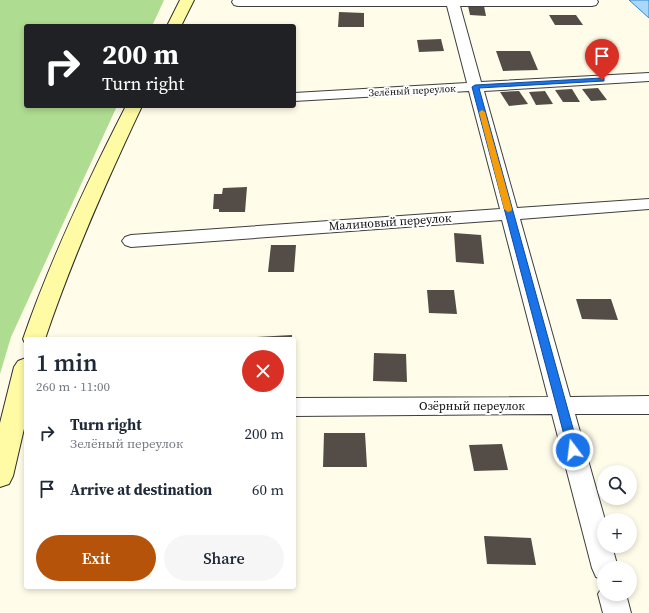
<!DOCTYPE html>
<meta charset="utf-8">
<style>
:root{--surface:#fff;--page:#f6f6f7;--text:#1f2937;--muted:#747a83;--accent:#b45309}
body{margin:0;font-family:"Source Serif 4",serif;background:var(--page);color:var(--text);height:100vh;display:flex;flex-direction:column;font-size:15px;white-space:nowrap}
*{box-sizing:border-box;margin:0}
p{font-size:13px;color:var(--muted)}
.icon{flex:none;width:22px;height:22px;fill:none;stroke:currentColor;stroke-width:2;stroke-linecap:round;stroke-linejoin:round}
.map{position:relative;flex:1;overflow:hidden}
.drawer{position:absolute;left:24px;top:337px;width:272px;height:252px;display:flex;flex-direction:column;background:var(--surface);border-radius:4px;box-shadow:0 2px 6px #0003}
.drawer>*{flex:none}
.guide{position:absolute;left:24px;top:24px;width:272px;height:84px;border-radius:4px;box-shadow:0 2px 6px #0003;background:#202124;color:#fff;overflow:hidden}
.buttons{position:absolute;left:597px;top:465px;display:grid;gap:8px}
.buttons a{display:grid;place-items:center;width:40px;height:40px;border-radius:50%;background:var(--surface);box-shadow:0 2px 6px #0003;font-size:20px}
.pin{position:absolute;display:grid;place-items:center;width:34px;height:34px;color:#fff;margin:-41px -17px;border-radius:50% 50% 50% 0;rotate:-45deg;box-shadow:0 0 4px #0007}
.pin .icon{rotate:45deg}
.me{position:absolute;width:44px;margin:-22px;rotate:345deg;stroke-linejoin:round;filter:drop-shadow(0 0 3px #0008)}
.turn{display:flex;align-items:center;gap:14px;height:84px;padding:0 12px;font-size:18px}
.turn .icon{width:52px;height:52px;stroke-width:2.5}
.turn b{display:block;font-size:28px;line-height:34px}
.round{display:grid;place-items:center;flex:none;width:42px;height:42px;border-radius:21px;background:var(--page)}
.headline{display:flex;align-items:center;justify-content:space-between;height:68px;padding:0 12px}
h1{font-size:24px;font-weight:600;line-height:30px}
.primary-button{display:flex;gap:8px;margin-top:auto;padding:8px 12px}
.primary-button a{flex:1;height:46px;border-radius:24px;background:var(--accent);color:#fff;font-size:16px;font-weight:600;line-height:46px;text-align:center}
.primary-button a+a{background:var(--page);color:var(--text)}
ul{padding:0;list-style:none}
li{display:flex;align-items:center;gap:12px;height:56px;padding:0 12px}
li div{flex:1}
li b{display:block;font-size:15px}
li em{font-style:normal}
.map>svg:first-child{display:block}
.forest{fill:#aedc90}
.water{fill:#abd7f9;stroke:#2f88d3}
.building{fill:#544d47}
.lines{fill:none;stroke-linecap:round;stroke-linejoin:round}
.minor-casing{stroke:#3e3e3e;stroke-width:2}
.secondary-casing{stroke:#2d2d2d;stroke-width:2}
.minor{fill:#fff;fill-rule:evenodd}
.secondary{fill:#fffaa4;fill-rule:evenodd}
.route{fill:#1a73e8;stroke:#114b97}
.slow{fill:#f59e0b}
.labels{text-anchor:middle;stroke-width:4;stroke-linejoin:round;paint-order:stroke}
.far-street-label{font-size:10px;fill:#0b0b0b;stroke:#fff}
.street-label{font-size:12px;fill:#0b0b0b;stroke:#fff}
</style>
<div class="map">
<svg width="649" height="613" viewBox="0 0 649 613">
<rect width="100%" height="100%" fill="#fffce9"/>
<path class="forest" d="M0,0H164L152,26H26V106H117L11,337L0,374Z"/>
<path class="water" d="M629,0H649V18Z"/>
<path class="building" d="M468,6H484L486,16L470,15Z
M339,12L364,13V27H338Z
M549,15H576L583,25H555Z
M441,39L444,51L419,52L417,40Z
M496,51H530L538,70L503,71Z
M598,88L607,100L591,101L582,89Z
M572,89L580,102H563L555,90Z
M519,91L528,104L509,106L500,92Z
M545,91L553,104L536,105L529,92Z
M247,187L245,212H219V209H213L214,194H222L223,188Z
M454,233L481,235L484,264L456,262Z
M271,245H296L294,272H268Z
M427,290H454L457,314L429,313Z
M576,299H611L618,320L582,319Z
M292,335V339H256V337Z
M374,353L406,354L407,382L373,381Z
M324,433H365L367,467H323Z
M502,444L508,470L474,471L469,445Z
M484,536L531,538L536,565L487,564Z"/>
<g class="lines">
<g class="minor-casing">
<path id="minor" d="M233,0H597L598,2L596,5L592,6H460L481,82L649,73V81L484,91L517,208L649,199V209L520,219L570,397L649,396V414H575L605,520L604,546H612L618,568H604V580L596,577L592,568L552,414L294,416V398L548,397L502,220L131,247L125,245L122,241L125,237L131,235L500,209L469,91L294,101V93L467,83L447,6H238L234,5L232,2Z
M604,584V594H626L631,613H603L598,594Z"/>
</g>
<g class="secondary-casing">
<path id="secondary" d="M180,0H194L181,26H167Z
M126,106H142C106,182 72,259 45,339H26V345L23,339C51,258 87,182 126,106Z
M26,358V420L13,476L9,484L0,487V423L14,367L18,361Z"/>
</g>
<use href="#minor" class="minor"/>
<use href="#secondary" class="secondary"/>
</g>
<path class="route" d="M602,78H604V81L479,88L579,450L577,453L573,455L569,453L568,450L472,87L475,85Z"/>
<path class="slow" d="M482,110L485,112L512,209L511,211L508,212L504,209L479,112Z"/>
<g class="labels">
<g class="far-street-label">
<text transform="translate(412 90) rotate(-3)" y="4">Зелёный переулок</text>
</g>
<g class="street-label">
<text transform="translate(390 222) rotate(-4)" y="4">Малиновый переулок</text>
<text x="472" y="410">Озёрный переулок</text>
</g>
</g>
</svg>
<div class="buttons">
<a><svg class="icon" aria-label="search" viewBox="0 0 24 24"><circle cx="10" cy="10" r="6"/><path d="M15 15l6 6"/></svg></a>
<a>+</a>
<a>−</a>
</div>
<div class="pin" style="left:602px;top:80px;background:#d93025"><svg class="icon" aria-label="arrive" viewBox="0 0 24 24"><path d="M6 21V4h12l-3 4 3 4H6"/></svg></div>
<svg class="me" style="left:573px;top:450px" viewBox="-20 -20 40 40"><circle r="17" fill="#1a73e8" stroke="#fff" stroke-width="3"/><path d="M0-11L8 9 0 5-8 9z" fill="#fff"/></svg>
<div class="guide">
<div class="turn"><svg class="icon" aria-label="right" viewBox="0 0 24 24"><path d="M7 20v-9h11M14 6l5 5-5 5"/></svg><div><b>200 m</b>Turn right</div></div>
</div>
<section class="drawer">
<div class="headline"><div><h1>1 min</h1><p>260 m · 11:00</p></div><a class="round" style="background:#d93025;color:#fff"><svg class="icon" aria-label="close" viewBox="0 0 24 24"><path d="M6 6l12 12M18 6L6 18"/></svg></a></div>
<ul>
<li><svg class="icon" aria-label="right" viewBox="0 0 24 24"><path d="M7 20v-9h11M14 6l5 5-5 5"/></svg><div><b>Turn right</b><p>Зелёный переулок</p></div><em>200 m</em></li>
<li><svg class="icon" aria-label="arrive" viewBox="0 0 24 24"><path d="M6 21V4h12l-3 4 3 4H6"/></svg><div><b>Arrive at destination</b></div><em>60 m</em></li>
</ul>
<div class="primary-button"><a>Exit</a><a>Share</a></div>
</section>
</div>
